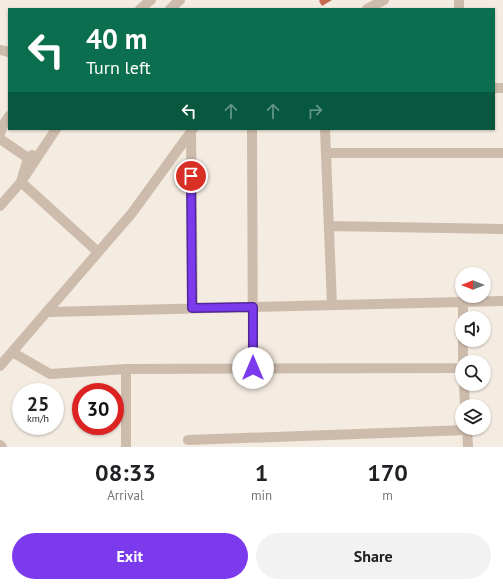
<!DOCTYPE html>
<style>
:root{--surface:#fff;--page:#f2f2f2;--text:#202124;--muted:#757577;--accent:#7c3aed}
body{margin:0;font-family:"PT Sans",sans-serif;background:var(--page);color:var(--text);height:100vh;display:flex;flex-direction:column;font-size:15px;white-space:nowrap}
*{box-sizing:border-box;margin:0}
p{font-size:13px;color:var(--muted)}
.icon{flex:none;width:22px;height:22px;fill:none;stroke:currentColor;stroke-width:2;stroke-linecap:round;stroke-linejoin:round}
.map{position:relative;height:447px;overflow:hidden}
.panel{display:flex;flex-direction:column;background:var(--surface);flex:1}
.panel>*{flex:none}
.banner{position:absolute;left:8px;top:8px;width:487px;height:122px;border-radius:0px;box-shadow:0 1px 3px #0004;background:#0b6e4f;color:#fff;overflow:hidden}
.needle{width:26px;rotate:270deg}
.fabs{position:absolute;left:455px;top:267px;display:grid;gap:8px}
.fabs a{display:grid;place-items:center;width:36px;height:36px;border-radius:50%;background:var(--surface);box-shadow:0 1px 3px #0004;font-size:20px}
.speed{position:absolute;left:12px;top:383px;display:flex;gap:8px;font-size:20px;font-weight:700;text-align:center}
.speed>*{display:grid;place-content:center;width:52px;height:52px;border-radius:50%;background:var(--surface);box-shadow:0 1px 3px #0004;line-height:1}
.speed small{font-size:10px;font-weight:400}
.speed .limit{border:6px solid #d22;background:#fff;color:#111}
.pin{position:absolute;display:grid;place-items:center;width:34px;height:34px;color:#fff;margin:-17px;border:2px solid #fff;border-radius:50%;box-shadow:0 1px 4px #0007}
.me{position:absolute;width:44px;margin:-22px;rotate:0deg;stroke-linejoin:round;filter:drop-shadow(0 0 3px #0008)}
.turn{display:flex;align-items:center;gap:14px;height:84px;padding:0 12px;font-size:18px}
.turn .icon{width:52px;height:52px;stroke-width:2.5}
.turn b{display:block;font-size:28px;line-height:34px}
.lanes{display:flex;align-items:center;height:38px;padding:0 12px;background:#0003;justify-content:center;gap:20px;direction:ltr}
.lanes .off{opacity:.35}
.eta{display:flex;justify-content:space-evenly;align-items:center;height:68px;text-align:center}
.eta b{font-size:24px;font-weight:600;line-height:28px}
.primary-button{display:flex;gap:8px;margin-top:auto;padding:8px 12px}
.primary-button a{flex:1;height:46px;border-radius:24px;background:var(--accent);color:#fff;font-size:16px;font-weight:600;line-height:46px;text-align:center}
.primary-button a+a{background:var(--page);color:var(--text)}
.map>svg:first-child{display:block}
.building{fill:#c8694b}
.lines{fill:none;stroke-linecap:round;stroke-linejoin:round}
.minor{stroke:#cdbbac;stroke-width:10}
.route-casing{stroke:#51269a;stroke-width:10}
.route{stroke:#7c3aed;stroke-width:7}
</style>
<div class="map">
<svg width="503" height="447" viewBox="0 0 503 447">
<rect width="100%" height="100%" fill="#f4ebe1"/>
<path class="building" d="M320,0H332L322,6L319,1Z"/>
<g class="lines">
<path class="minor" d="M459,0V9
M140,9L151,0
M170,9L180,0
M367,9L384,0
M0,50L9,52
M494,88H503
M252,129L253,368
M325,129L332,305
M191,132L193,308
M0,134L3,125L9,116
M0,139L28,158L32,155
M326,153H503
M28,158L21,182L98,252
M0,206L21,182L56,129
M329,226L503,229
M463,302V318
M47,312L503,301
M463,340V362
M12,352L50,374L126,369L462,368
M0,366L132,213L193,129
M464,384L465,406
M467,428L468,447
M188,440L467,430
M0,445L2,447
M126,447V369H132"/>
</g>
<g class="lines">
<g class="route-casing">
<path id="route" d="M191,176L192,308L253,307V368"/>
</g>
<use href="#route" class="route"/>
</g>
</svg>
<div class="fabs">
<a><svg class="needle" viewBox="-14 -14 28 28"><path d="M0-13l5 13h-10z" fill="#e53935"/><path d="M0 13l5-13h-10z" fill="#757577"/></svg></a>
<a><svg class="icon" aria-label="sound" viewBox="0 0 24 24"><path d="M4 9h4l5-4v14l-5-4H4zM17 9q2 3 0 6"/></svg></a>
<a><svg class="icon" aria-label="search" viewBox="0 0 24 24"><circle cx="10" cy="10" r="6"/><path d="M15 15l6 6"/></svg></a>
<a><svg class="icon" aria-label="layers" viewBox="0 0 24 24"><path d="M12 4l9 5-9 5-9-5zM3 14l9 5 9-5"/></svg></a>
</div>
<div class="speed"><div>25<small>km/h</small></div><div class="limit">30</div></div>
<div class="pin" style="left:191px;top:176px;background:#d93025"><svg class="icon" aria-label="arrive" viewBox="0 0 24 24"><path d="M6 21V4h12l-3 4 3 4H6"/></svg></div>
<svg class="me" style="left:253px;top:368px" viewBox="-20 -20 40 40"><circle r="19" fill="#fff"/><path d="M0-13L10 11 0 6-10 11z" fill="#7c3aed"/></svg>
<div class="banner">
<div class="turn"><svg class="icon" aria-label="left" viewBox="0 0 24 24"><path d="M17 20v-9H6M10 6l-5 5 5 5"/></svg><div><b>40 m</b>Turn left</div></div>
<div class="lanes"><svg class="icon" aria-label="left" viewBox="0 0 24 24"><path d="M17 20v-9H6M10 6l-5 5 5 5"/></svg><svg class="icon off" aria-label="ahead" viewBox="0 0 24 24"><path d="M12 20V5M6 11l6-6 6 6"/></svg><svg class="icon off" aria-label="ahead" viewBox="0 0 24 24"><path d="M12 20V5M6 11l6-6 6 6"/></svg><svg class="icon off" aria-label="right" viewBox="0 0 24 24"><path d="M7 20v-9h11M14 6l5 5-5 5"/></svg></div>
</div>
</div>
<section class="panel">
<div class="eta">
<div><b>08:33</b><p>Arrival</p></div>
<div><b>1</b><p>min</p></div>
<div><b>170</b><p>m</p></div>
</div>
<div class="primary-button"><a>Exit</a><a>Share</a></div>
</section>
